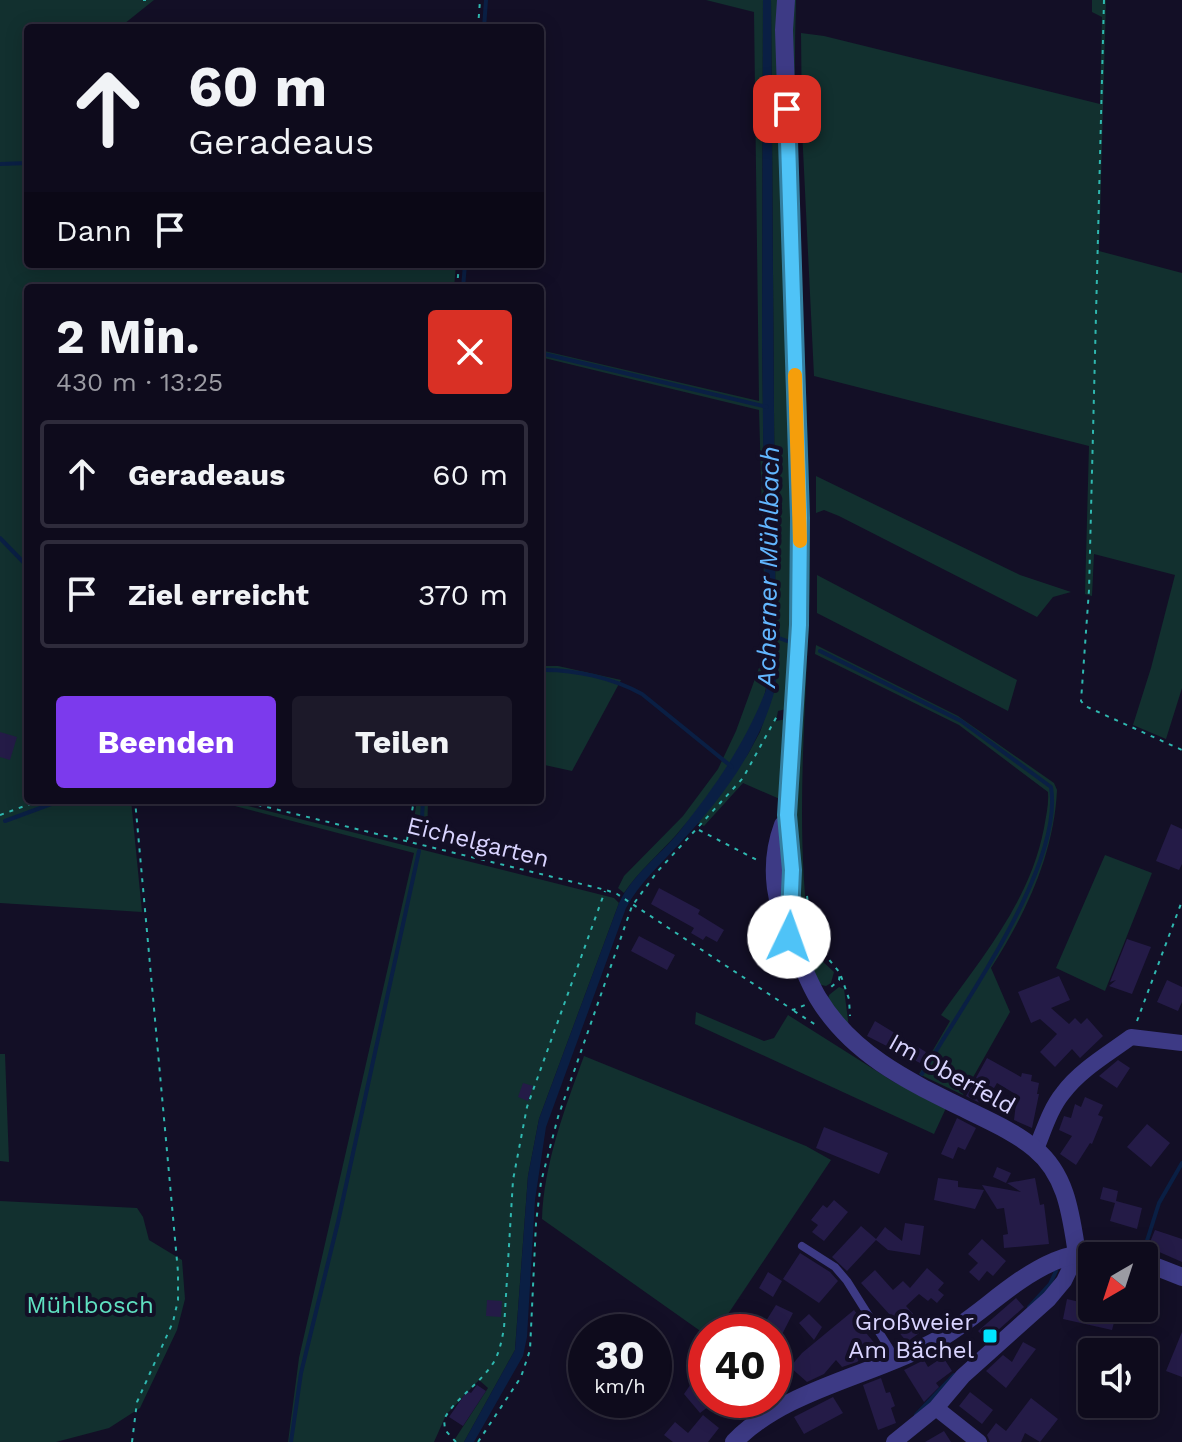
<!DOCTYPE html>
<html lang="de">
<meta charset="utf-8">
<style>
:root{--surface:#0e0b1c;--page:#1c1929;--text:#f1f3f6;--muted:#9b9ba3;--line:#2e2b3b;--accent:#7c3aed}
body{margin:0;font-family:"Work Sans",sans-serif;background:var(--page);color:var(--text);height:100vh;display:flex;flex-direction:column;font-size:30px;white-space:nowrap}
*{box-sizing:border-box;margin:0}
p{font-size:26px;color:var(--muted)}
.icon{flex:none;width:44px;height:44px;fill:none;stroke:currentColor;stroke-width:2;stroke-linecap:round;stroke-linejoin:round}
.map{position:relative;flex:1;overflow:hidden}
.panel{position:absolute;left:24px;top:284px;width:520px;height:520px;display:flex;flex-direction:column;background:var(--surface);border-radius:8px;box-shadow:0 4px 20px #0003,0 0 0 2px var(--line)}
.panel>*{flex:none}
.top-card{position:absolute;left:24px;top:24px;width:520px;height:244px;border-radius:8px;box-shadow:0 4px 20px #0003,0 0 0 2px var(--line);background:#0e0b1c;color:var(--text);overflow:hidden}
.needle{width:52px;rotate:219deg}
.controls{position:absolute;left:1078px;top:1242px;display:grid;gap:16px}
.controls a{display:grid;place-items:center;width:80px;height:80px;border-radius:8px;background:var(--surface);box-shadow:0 4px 20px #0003,0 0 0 2px var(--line);font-size:40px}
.speed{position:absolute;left:568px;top:1314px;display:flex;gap:16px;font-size:40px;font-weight:700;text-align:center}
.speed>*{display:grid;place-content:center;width:104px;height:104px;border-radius:50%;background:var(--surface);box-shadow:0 4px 20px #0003,0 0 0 2px var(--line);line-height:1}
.speed small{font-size:20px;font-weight:400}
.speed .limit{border:12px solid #d22;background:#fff;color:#111}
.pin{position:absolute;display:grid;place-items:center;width:68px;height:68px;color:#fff;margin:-34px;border-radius:16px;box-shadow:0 4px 12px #0006}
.me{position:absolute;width:88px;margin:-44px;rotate:3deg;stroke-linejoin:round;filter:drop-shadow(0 0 6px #0008)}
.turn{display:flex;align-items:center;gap:28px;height:168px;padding:0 32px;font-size:36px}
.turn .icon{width:104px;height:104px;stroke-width:2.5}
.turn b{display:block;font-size:56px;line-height:68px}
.then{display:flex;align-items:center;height:76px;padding:0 32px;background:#0003;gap:16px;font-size:30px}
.round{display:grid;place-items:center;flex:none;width:84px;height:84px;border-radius:8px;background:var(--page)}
.head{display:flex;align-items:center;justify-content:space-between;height:136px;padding:0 32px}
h1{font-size:48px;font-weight:700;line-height:60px}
.primary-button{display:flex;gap:16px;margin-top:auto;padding:16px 32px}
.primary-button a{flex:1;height:92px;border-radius:8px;background:var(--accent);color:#fff;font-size:32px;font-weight:700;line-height:92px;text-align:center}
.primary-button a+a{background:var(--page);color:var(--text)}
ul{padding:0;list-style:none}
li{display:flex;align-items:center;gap:24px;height:108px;margin:0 16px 12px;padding:0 16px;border:4px solid var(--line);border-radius:8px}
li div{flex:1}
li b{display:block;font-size:30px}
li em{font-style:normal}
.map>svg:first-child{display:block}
.green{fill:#12302f}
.water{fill:#0a1f44}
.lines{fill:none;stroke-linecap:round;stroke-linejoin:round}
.stream{stroke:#0a1f44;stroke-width:4}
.building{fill:#241b47}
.path{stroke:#2fb8b0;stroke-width:2;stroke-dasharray:4 6;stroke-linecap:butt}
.service{stroke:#3d3a85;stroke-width:8}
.minor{stroke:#3d3a85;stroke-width:16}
.tertiary{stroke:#3d3a85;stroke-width:18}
.route-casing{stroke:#337fa1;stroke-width:20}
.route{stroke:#4fc3f7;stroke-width:14}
.slow{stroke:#f59e0b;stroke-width:14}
.poi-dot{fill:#00e5ff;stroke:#130f26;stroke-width:3}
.labels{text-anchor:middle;stroke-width:8;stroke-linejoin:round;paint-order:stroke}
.street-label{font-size:24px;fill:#d9d4ff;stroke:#130f26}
.park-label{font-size:24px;fill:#5fe0c0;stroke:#130f26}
.poi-label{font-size:24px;fill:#d9d4ff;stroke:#130f26;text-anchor:end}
.water-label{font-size:26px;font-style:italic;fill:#62b6ff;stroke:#130f26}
</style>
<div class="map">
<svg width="1182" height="1442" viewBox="0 0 1182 1442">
<rect width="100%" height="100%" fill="#130f26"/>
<path class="green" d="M0,0H154L119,28H28V264H456L454,288H28V800H131L142,912L0,903Z
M706,0H763L762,340L767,682C760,734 711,795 677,834C659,854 639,871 624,893L618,888L624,876L683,816L718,769L736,731L760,665L765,614L759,410L540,357V350L759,401L754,12Z
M771,0H780L795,547L786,709L778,711L776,721L786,719L782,800L743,783L704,826L698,823L748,754L760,732L776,685Z
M791,0H796C790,183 810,369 810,553C810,682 792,811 810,941L819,958L834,972L831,983L826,986L817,984L796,927Z
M1092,0H1106L1099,251L1182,273V688L1166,739L1133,725L1151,668L1175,575L1094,554L1092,596L1085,594L1089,446L814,376L802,129L801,33L824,36L1100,104L1102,17L1092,12Z
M816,476L1020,575L1071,592L1053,597L1037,617L839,516L824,510L816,513Z
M817,575L1017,680L1008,711L817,613Z
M816,645L958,716L1054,783L1057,790C1054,855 1025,915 991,968L1010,1012L963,1095L919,1074L950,1021L941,1015C983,956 1030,901 1044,828C1046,816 1049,804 1048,792L959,725L815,654Z
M540,666H558L621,680L572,771L540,764Z
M212,800H224L614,898L619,903L539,1119L528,1176L515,1350L464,1442H453L488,1388L479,1380L446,1415L434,1442H288L299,1358L414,853Z
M417,800H428L427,841L417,838L412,832Z
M1105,855L1152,873L1105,991L1056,968Z
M839,987L844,989L849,1028L827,1002L829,995Z
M696,1012L764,1041L774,1038L788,1015L894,1082L946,1108L934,1134L695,1024Z
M0,1054H5L9,1162L0,1161Z
M584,1056L806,1146L831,1160L716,1332H706V1335L542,1219C544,1163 565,1108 584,1056Z
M0,1201L137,1208L143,1217L149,1240L182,1260L185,1299L177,1330L140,1408L109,1428L56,1442H0Z"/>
<path class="water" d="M763,0H771L776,685C762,744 722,799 681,842C661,864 640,882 626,908L546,1127L535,1200L527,1337L523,1356L474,1442H464L515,1350L528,1176L539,1119L619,903C633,874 659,856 679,832C715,787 745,744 766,690L762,340Z"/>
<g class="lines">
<path class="stream" d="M484,28L486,0
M0,164L28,163
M463,288L465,264
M540,353L767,407
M0,538L28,567
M771,635L787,641
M820,651L961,721L1051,787C1064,866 962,1005 922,1074
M540,670C574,669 613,678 642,694L732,767
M5,821L62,800
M421,837L423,800
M1144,1250L1159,1203L1182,1163
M1029,1307L1050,1284L1056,1271
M916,1415L954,1375
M291,1442L301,1373L338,1222L419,851"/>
</g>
<path class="building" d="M0,732L17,737L10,760L0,757Z
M1171,824L1182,829V864L1179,870L1156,861Z
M659,888L700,910L698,914L724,930L717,942L706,936L703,940L691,933L694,928L651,904Z
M639,936L675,955L667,970L631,951Z
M1127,939L1151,947L1132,994L1109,986L1116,980L1110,982Z
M1059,976L1070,1000L1051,1008L1069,1024L1075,1018L1081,1024L1087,1018L1103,1036L1080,1058L1072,1049L1055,1067L1040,1052L1057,1034L1040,1019L1031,1023L1018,992Z
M1167,980L1182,987V1002L1178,1011L1157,1002Z
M875,1021L926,1052L920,1063L867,1036Z
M987,1058L1021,1077L1022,1073L1032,1075L1031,1081L1039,1083L1037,1094H1039L1032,1128L1014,1120L1017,1095L997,1083L984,1105L966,1096Z
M1118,1060L1130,1068L1117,1088L1099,1076Z
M523,1083L533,1086L528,1101L518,1097Z
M1085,1097L1103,1105L1098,1115L1103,1117L1092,1144L1090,1143L1076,1165L1060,1154L1072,1136L1059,1130L1064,1116L1071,1118L1075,1104L1081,1107Z
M957,1118L976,1128L965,1150L958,1147L953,1159L941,1154Z
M1147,1124L1170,1143L1151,1167L1127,1147Z
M824,1127L888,1153L879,1174L816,1148Z
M997,1167L1011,1173L1006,1183L993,1177Z
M938,1178L958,1181V1187L984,1190L975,1209L934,1200Z
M1035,1178L1040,1205L1044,1204L1049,1244L1004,1248L1003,1235L1008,1234L1004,1208L997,1209L982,1185L1021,1192L1007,1183Z
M1103,1187L1118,1191L1116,1201L1142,1208L1137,1229L1110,1221L1115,1203L1100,1199Z
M834,1200L848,1212L824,1241L812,1232L818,1225L811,1220L823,1205L827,1208Z
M905,1223L924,1226L920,1255L888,1250L876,1240L847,1271L832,1257L861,1226L876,1239L885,1227L902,1241Z
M1155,1230L1182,1239V1262L1148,1247Z
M982,1239L1006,1261L993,1276L987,1271L979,1281L969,1272L978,1263L968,1254Z
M800,1253L830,1272L838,1281L819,1303L783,1279Z
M927,1268L944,1283L938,1290L944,1295L937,1303L931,1298L928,1301L919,1294L906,1306L914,1315L911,1318L922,1331L907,1342L897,1330L901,1327L861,1283L875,1270L893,1290L903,1281L910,1288Z
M768,1272L782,1281L773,1297L759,1288Z
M1016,1298L1024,1307L987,1340L978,1331Z
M1067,1299L1092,1305V1308L1117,1311L1112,1330L1063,1319Z
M487,1300L502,1301L501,1317L486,1316Z
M776,1305L793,1313L774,1350V1332H759Z
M854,1310L866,1325L862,1328L876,1345L857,1362L842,1367L836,1360L824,1374L807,1382L790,1367L802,1353Z
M809,1314L822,1327L814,1340L799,1323Z
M1182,1332V1377L1166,1371Z
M1023,1342L1036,1349L1006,1388L986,1371L1003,1355L1012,1362Z
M943,1357L952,1371L936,1383L939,1387L924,1402L904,1370L924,1360L928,1367Z
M697,1375L706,1385V1400H717L700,1413L684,1394Z
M881,1378L886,1393L890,1392L895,1406L891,1408L896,1423L878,1430L863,1385Z
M477,1385L486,1391L463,1426L449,1417L467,1391L471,1393Z
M970,1392L993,1410L982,1424L959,1406Z
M833,1397L843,1413L804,1434L794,1417Z
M1031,1398L1058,1419L1040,1442L1025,1433L1021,1442H990L987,1435L996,1423L1006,1431Z
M703,1415L719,1428L708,1442H673L664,1435L675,1422L688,1433Z
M944,1431L951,1442H925Z"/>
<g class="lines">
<path class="path" d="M143,0H146
M1104,0L1089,590L1081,701L1085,706L1182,750
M478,28L480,0
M457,288L459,264
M238,800L606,890L617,894L793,1010L805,1005
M0,815L41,800
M699,830L761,862
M407,840L414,800
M807,896L812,934L817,945L840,973L839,980L830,988
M841,976L849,999L850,1016
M794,1011L819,1027
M1137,1021L1182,901
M132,1442L137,1402L173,1322L178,1300V1272L135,800
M456,1442L445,1430L444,1419C457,1396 482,1383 495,1360C500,1350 502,1339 504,1328L513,1180L527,1107L605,891
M478,1442L521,1377L530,1350L536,1223L541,1182L558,1117L632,906L657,872L743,778L777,716"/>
<path class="service" d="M802,1246L835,1267L847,1281L896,1359"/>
<path class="minor" d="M1036,1149C1044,1130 1050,1109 1063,1093C1080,1070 1108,1054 1131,1037L1182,1043
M936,1408L979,1442
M894,1442L936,1408L963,1376L1049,1299L1064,1281L1077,1254"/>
<path class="tertiary" d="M786,0L784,30L800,518L799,625L787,815L792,870L789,937
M783,825C767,868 776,908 795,948C802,965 809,983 818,998C851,1053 906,1080 961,1107C985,1119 1014,1131 1035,1149C1067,1175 1071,1216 1077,1254
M1144,1262L1182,1277
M734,1442C784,1390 871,1376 934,1342C977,1319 1010,1280 1055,1261C1076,1252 1099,1251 1121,1256"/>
</g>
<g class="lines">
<g class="route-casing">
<path id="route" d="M787,109L800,518L799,625L787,815L792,870L789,937"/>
</g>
<use href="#route" class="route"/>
<path class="slow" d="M795,375L800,541"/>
</g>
<rect class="poi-dot" x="982" y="1328" width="16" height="16" rx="4"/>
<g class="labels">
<g class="street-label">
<text transform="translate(478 842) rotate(14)" y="8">Eichelgarten</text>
<text transform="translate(952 1074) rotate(29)" y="8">Im Oberfeld</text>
</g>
<g class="park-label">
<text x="90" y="1313">Mühlbosch</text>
</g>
<g class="poi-label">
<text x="974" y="1330">Großweier<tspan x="974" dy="28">Am Bächel</tspan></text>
</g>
<g class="water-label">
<text transform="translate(768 567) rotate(-89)" y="9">Acherner Mühlbach</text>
</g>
</g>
</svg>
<div class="controls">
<a><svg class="needle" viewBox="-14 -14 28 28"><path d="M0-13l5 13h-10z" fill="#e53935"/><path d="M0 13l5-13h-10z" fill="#9b9ba3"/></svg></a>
<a><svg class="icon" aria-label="sound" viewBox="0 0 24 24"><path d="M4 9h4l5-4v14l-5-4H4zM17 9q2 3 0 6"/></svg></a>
</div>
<div class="speed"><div>30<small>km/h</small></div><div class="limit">40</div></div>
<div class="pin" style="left:787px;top:109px;background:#d93025"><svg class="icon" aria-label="arrive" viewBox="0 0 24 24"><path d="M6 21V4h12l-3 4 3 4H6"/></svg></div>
<svg class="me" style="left:789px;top:937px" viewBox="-20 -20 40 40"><circle r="19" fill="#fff"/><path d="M0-13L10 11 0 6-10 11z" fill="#4fc3f7"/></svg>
<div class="top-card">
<div class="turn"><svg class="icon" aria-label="ahead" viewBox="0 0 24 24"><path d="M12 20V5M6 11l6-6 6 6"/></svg><div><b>60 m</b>Geradeaus</div></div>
<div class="then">Dann<svg class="icon" aria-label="arrive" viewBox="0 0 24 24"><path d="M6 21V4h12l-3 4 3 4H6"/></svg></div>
</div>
<section class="panel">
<div class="head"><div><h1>2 Min.</h1><p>430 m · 13:25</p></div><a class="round" style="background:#d93025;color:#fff"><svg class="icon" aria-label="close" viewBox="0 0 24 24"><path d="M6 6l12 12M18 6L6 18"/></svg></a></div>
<ul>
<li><svg class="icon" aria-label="ahead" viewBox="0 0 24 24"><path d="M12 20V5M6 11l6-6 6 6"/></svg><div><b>Geradeaus</b></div><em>60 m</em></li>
<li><svg class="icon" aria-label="arrive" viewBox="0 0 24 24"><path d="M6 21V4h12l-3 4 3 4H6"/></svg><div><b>Ziel erreicht</b></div><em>370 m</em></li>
</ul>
<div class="primary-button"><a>Beenden</a><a>Teilen</a></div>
</section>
</div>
